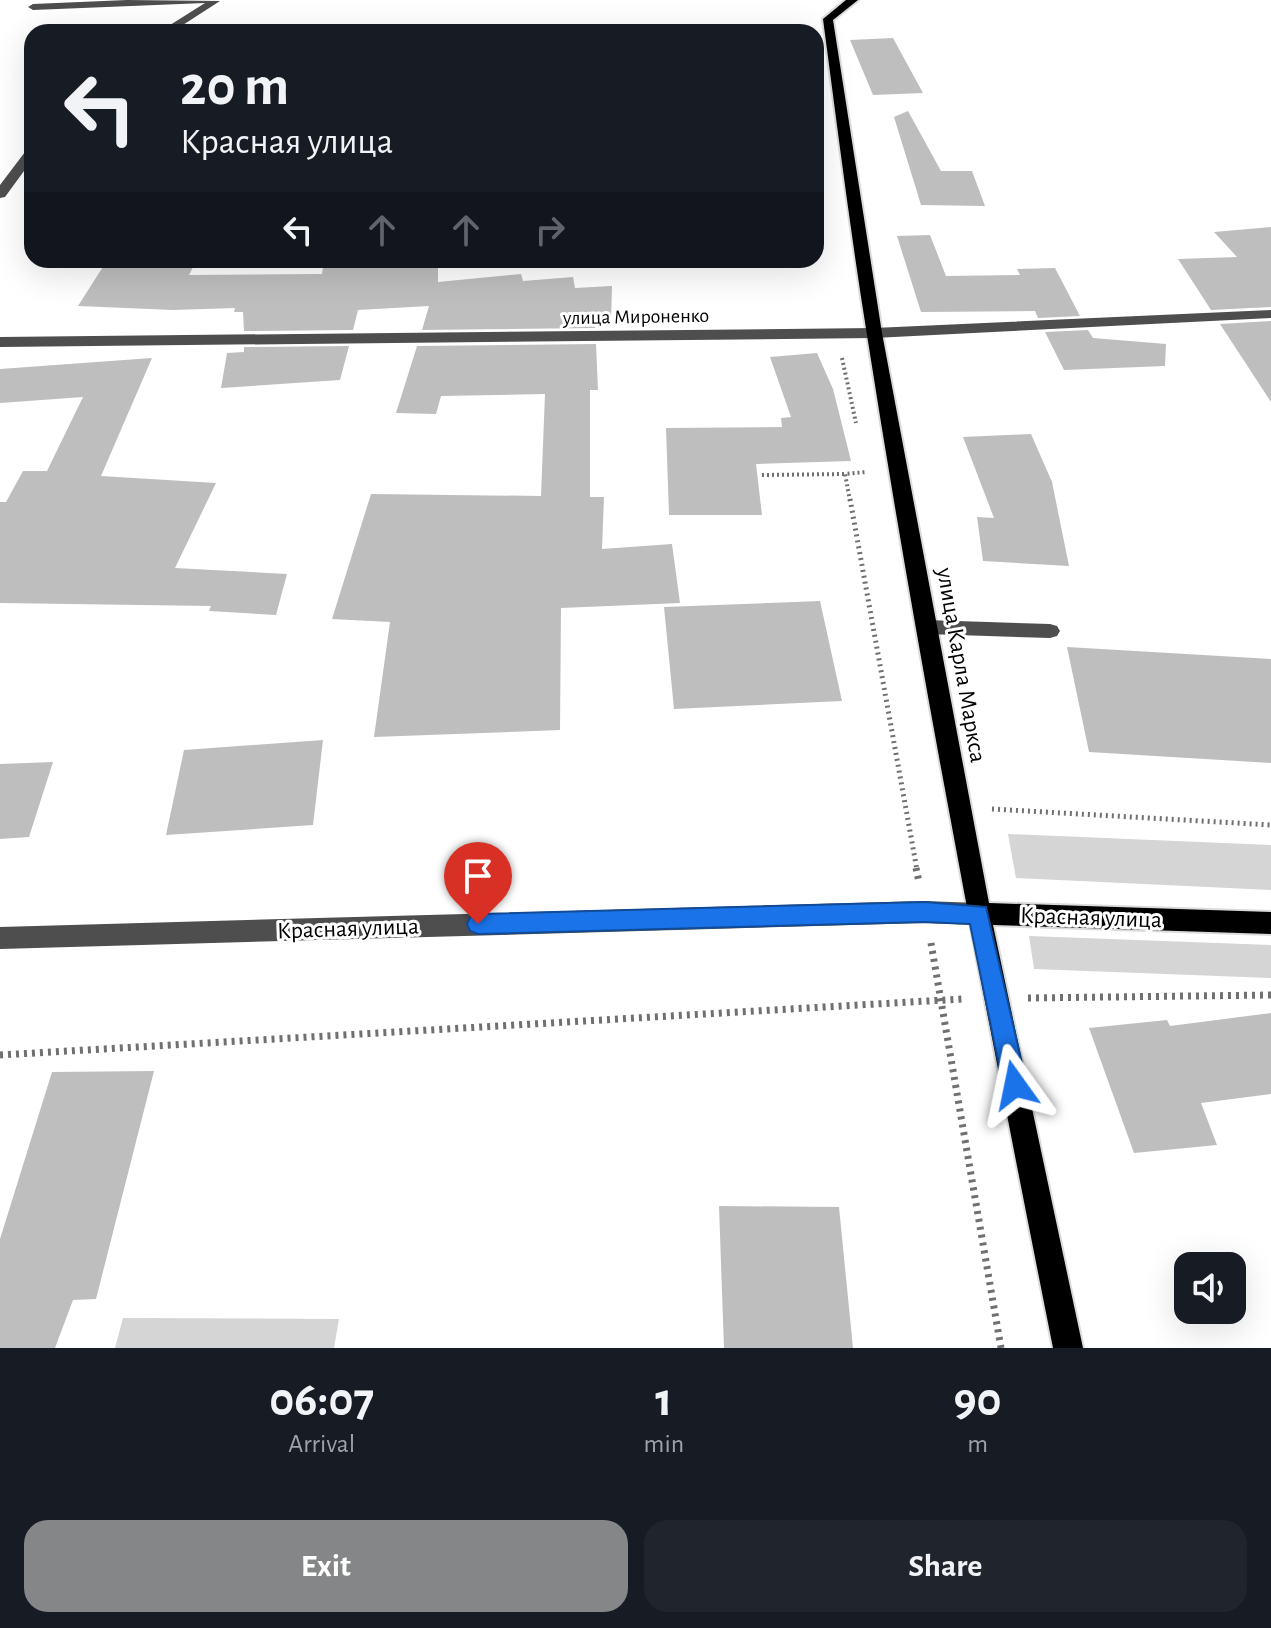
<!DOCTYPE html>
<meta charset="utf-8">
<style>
:root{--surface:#171b24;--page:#20242c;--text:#f1f3f6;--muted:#9ea1a6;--accent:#858687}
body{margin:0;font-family:"Alegreya Sans",sans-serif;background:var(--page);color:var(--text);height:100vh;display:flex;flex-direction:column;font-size:30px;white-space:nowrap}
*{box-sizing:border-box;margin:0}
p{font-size:26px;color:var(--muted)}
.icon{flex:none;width:44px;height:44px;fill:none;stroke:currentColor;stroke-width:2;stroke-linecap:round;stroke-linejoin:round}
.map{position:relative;height:1348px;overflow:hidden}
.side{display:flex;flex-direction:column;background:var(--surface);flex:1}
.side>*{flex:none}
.hud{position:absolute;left:24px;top:24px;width:800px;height:244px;border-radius:24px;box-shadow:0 8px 32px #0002;background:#171b24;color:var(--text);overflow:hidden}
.tools{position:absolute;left:1174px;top:1252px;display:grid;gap:16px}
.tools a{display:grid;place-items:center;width:72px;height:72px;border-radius:16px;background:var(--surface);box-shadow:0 8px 32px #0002;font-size:40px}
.pin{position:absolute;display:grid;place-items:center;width:68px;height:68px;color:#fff;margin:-82px -34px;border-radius:50% 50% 50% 0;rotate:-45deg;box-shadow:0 0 8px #0007}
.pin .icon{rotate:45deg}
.me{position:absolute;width:88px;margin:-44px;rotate:348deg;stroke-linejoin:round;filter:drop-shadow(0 0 6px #0008)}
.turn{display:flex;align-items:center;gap:28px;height:168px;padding:0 24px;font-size:36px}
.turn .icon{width:104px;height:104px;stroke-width:2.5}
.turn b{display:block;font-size:56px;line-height:68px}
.lanes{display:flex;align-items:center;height:76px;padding:0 24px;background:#0003;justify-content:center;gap:40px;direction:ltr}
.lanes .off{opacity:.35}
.eta{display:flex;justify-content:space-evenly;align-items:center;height:136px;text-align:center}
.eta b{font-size:48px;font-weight:700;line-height:56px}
.primary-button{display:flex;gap:16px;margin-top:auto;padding:16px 24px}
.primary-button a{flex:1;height:92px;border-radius:24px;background:var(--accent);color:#fff;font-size:32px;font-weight:700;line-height:92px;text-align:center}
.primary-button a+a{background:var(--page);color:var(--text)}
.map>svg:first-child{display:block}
.green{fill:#d5d5d5}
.building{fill:#bebebe}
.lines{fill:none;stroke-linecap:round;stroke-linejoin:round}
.major-casing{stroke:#dbdbdb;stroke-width:4}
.path-far2{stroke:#707070;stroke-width:4;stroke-dasharray:2 3;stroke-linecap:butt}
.path-far1{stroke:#707070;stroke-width:5;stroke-dasharray:2 4;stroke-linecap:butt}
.path{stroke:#707070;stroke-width:7;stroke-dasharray:3 5;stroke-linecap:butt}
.minor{fill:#4e4e4e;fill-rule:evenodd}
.major{fill:#000;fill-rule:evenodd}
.route{fill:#1a73e8;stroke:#114b97;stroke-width:2}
.labels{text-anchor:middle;stroke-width:6;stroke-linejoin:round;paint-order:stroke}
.far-street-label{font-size:20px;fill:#000;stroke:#fff}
.street-label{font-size:24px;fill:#000;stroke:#fff}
</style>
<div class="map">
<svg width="1271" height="1348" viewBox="0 0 1271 1348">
<rect width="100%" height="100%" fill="#fff"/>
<path class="green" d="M1008,834L1271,845V890L1016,878Z
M1029,936L1271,945V978L1034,969Z
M123,1318L339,1319L334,1348H115Z"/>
<path class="building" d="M893,38L923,93L873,95L850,40Z
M908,111L941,171H972L985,206L921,205L894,117Z
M1271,227V307L1211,310L1178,259L1237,257L1214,232Z
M930,235L946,276L1020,275L1017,269L1055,268L1080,316L1038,318L1035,311L921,312L897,236Z
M324,260H377V268L438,264V282L521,274L523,281L573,277L575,288L612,286L611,324H595V328L422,330L429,306L358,310L353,330L244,331L243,312H234L235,308L173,310L78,306L106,262L194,265L189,275L322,274Z
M1271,321V402L1220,324Z
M1088,330L1093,338L1166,344L1165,366L1064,370L1045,332Z
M596,344L598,390H590V497H604L602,549L672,544L680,603L561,608L560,730L374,737L390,622L332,619L371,494L541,496L545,394L441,396L436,414L396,413L417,346Z
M349,346L340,380L221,388L227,353L244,352V347Z
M817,353L833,389L851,461L756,464L762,515H669L666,428L782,427L781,418L791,417L770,357Z
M152,358L101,476L216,483L175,568L287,574L276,615L209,611L211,606L0,603V502H6L23,471H47L83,397L0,403V369Z
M1031,434L1052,482L1069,566L983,561L977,517L994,518L963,437Z
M820,601L842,701L674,709L664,607Z
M1067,647L1271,659V763L1089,752Z
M323,740L313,825L166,835L184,750Z
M53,762L29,837L0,839V764Z
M1271,1013V1094L1201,1103L1217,1145L1134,1153L1089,1028L1167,1020L1170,1026Z
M154,1071L96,1299L73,1300L55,1348H0V1239L52,1072Z
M719,1206L839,1207L853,1348H724Z"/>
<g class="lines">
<g class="major-casing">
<path id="major" d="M846,0H858L833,20L882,333L989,903L1271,912V934L993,925L1083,1348H1053C986,1011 920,674 867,335C850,230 837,124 823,19Z"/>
</g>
<path class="path-far2" d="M842,358L856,423
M762,475L845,474
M850,501L845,474L866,472"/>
<path class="path-far1" d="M850,499L917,870
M992,809L1271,825"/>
<path class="path" d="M916,868L919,882
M931,943L1001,1348
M1028,998L1271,995
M0,1055L962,999"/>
<path class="minor" d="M127,0L220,1L172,32H159L205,3L33,10L28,7L33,4Z
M32,147V160L5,197L0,198V185L28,148Z
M1271,310V318L874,338L0,347V337L874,328Z
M926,620L1050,624L1057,626L1060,631L1057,636L1050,638L926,634L919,632L916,627L919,622Z
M924,901L979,903L987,906L991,914L987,922L979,925L924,923L0,949V927Z"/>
<use href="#major" class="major"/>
</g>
<path class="route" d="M924,902L986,907L1027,1085L1023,1094L1015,1097L1006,1094L1003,1085L970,924L924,922L478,934L470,931L467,924L470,917L478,914Z"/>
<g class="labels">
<g class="far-street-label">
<text transform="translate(636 316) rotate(-1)" y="7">улица Мироненко</text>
</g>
<g class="street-label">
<text transform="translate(962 665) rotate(80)" y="8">улица Карла Маркса</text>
<text transform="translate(1091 917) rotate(2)" y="8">Красная улица</text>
<text transform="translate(348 928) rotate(-2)" y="8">Красная улица</text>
</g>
</g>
</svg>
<div class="tools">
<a><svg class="icon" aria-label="sound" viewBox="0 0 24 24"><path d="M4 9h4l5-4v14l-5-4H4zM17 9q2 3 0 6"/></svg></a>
</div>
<div class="pin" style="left:478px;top:924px;background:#d93025"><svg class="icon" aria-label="arrive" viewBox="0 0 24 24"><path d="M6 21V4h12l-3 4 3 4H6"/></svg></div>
<svg class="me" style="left:1015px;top:1085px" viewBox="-20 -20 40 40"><path d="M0-17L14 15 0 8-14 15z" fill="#1a73e8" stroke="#fff" stroke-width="4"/></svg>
<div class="hud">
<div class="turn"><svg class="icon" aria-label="left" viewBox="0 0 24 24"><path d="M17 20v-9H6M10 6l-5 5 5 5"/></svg><div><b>20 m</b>Красная улица</div></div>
<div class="lanes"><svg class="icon" aria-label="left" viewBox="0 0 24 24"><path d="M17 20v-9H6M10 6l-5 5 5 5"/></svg><svg class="icon off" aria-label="ahead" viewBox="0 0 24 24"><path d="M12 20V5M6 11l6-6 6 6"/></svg><svg class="icon off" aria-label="ahead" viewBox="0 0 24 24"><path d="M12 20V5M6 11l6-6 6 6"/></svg><svg class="icon off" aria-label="right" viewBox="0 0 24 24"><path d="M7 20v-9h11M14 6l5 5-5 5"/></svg></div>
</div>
</div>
<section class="side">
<div class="eta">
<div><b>06:07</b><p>Arrival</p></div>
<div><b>1</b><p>min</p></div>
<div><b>90</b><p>m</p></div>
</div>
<div class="primary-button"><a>Exit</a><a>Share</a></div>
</section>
